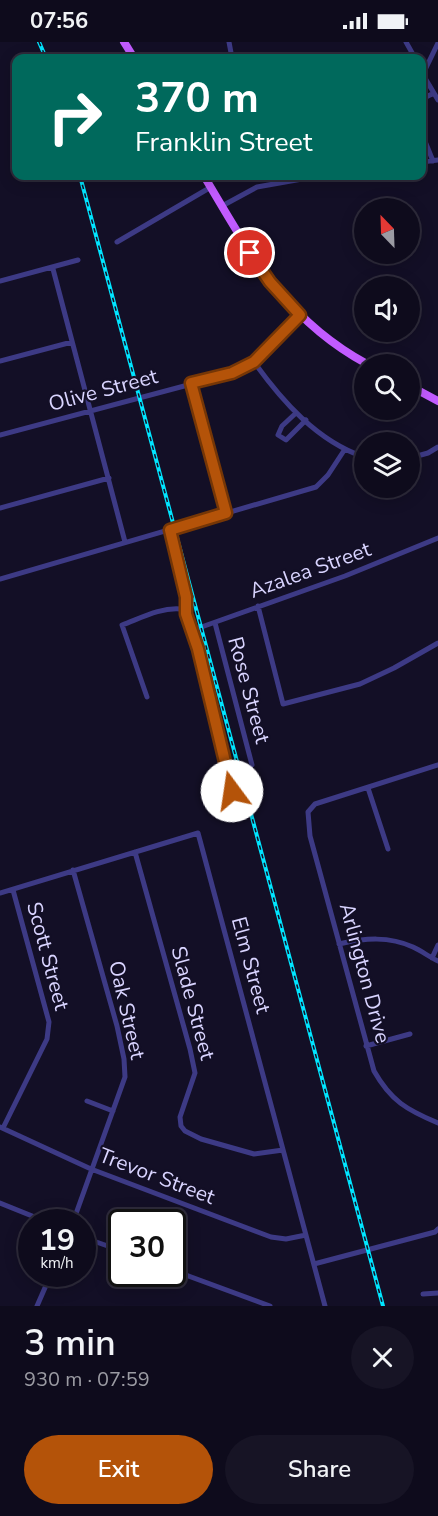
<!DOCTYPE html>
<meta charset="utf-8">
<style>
:root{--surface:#0e0b1c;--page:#171425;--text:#f1f3f6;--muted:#9b9ba3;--line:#2e2b3b;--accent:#b45309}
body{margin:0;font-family:"Nunito Sans",sans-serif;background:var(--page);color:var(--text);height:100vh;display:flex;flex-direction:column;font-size:22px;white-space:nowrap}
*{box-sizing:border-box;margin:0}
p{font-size:20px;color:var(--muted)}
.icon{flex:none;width:33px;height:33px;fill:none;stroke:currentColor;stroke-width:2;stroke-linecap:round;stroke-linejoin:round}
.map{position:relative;height:1264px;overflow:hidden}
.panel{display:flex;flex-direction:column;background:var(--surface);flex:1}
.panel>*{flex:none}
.banner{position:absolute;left:12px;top:12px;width:414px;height:126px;border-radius:12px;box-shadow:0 3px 15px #0003,0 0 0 2px var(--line);background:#00695c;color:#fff;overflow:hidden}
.needle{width:39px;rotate:337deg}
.fabs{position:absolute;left:354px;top:156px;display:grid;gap:12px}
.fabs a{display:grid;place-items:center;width:66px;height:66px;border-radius:50%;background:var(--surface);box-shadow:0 3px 15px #0003,0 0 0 2px var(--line);font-size:30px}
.speed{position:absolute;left:18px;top:1167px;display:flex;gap:12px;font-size:30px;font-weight:700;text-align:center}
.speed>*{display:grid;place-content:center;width:78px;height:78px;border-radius:50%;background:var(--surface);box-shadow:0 3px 15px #0003,0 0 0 2px var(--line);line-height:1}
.speed small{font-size:15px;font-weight:400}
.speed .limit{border:3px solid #111;border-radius:9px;background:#fff;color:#111}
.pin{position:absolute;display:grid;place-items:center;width:51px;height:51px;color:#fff;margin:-26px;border:3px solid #fff;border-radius:50%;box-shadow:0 2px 6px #0007}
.me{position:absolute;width:66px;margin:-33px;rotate:346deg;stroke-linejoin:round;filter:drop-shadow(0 0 4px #0008)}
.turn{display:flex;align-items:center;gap:21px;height:126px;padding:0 24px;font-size:27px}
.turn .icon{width:78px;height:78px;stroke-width:2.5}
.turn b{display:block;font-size:42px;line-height:51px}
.round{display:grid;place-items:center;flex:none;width:63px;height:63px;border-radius:32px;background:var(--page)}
.head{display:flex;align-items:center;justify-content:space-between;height:102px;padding:0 24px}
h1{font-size:36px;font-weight:600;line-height:45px}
.primary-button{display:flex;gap:12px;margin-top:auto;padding:12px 24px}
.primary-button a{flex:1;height:69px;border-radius:36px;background:var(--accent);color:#fff;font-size:24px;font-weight:600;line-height:69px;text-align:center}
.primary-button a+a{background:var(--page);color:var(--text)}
.status{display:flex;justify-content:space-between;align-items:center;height:42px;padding:0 30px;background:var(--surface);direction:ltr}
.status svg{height:16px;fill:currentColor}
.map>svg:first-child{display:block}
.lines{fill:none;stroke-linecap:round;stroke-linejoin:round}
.street{stroke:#3d3a85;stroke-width:5}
.primary{stroke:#c25bff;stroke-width:8}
.rail-casing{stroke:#00e5ff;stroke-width:4}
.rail{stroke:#130f26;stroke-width:1.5;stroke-dasharray:4.5;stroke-linecap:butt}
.route-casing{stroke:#753606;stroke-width:15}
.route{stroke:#b45309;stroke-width:10}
.labels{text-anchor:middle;stroke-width:4.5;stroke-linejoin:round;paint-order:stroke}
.street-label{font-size:21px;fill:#d9d4ff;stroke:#130f26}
</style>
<div class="status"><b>07:56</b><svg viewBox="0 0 49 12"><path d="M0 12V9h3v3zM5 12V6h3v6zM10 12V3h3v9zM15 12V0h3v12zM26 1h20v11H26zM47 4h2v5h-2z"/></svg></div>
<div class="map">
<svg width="438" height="1264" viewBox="0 0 438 1264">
<rect width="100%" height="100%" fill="#130f26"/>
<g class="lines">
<path class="street" d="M229,0L232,16
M406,0L415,16
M422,31L438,58
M423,32L438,1
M422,57L434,51
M422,92L433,119
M422,120L438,118
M222,164L257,145L319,134
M117,200L211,145
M53,227L125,500
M0,239L78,218
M0,319L72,300
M254,320C282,359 317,399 364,415
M191,341L226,471
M296,371L282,384L278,393L286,398L306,378
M0,393L233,331L254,320L300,273
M410,416L428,411L438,405
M0,466L109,436
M170,488L188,561L186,572
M0,537L316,445L328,433L345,407
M258,564L283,662L360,642L394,626L438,601
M215,581L252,723
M193,588L345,534L438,496
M147,655L122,583C141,576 161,565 181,567L193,588L198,607L232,749
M438,723L315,762L308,770L310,794L374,1029C391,1059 407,1068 438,1081
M368,746L388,807
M135,810L190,1007L195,1031L180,1075L181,1084L185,1089L201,1097L254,1112L283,1108
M0,851L198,791L325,1264
M339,902C365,896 389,894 413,905C422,909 429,915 438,919
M432,916L438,903
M366,1004L410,992
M87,1059L113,1069
M0,1085L91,1127L271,1195L286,1197L306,1193
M3,1086L47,997L49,980L13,848
M0,1161L47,1180
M73,1180L125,1035L124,1017L117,984L73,828
M82,1195L122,1209
M314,1222L435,1190L438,1187
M172,1228L270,1264
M423,1252L438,1251
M37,1264L51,1232"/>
<path class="primary" d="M124,0L134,16
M204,134C250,211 284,277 367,322
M410,344L438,359"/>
<g class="rail-casing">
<path id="rail" d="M39,0L46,16
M80,134L383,1264"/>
</g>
<use href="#rail" class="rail"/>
</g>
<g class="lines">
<g class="route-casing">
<path id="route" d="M232,749L198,607L186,572V555L170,488L226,471L191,341L232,331L254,320L300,273L270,240L250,211"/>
</g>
<use href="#route" class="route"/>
</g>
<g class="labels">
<g class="street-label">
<text transform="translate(103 348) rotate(-15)" y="7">Olive Street</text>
<text transform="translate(310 528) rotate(-20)" y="7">Azalea Street</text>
<text transform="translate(249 648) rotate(75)" y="7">Rose Street</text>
<text transform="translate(48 914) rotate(75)" y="7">Scott Street</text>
<text transform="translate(251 923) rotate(75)" y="7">Elm Street</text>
<text transform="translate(365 931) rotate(75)" y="7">Arlington Drive</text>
<text transform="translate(193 961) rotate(75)" y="7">Slade Street</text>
<text transform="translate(127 968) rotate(77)" y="7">Oak Street</text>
<text transform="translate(157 1134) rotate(21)" y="7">Trevor Street</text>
</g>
</g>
</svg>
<div class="fabs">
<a><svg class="needle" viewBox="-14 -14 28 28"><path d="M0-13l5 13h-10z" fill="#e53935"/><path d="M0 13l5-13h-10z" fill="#9b9ba3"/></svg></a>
<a><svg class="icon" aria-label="sound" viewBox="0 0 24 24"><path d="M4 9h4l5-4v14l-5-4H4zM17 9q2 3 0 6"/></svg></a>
<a><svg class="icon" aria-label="search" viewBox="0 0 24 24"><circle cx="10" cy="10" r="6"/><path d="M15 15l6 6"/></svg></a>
<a><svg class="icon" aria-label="layers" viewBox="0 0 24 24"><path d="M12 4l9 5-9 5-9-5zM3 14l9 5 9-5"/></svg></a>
</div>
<div class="speed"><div>19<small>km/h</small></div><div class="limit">30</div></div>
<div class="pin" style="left:250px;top:211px;background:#d93025"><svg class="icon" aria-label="arrive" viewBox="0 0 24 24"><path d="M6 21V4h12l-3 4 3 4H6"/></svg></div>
<svg class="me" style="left:232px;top:749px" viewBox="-20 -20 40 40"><circle r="19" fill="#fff"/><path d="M0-13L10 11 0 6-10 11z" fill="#b45309"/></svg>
<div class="banner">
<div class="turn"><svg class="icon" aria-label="right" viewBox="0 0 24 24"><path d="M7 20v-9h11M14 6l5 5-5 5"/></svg><div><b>370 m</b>Franklin Street</div></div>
</div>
</div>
<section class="panel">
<div class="head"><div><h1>3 min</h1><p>930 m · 07:59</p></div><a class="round"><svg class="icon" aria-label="close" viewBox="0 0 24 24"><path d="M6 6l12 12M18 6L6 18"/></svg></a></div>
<div class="primary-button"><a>Exit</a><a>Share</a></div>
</section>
